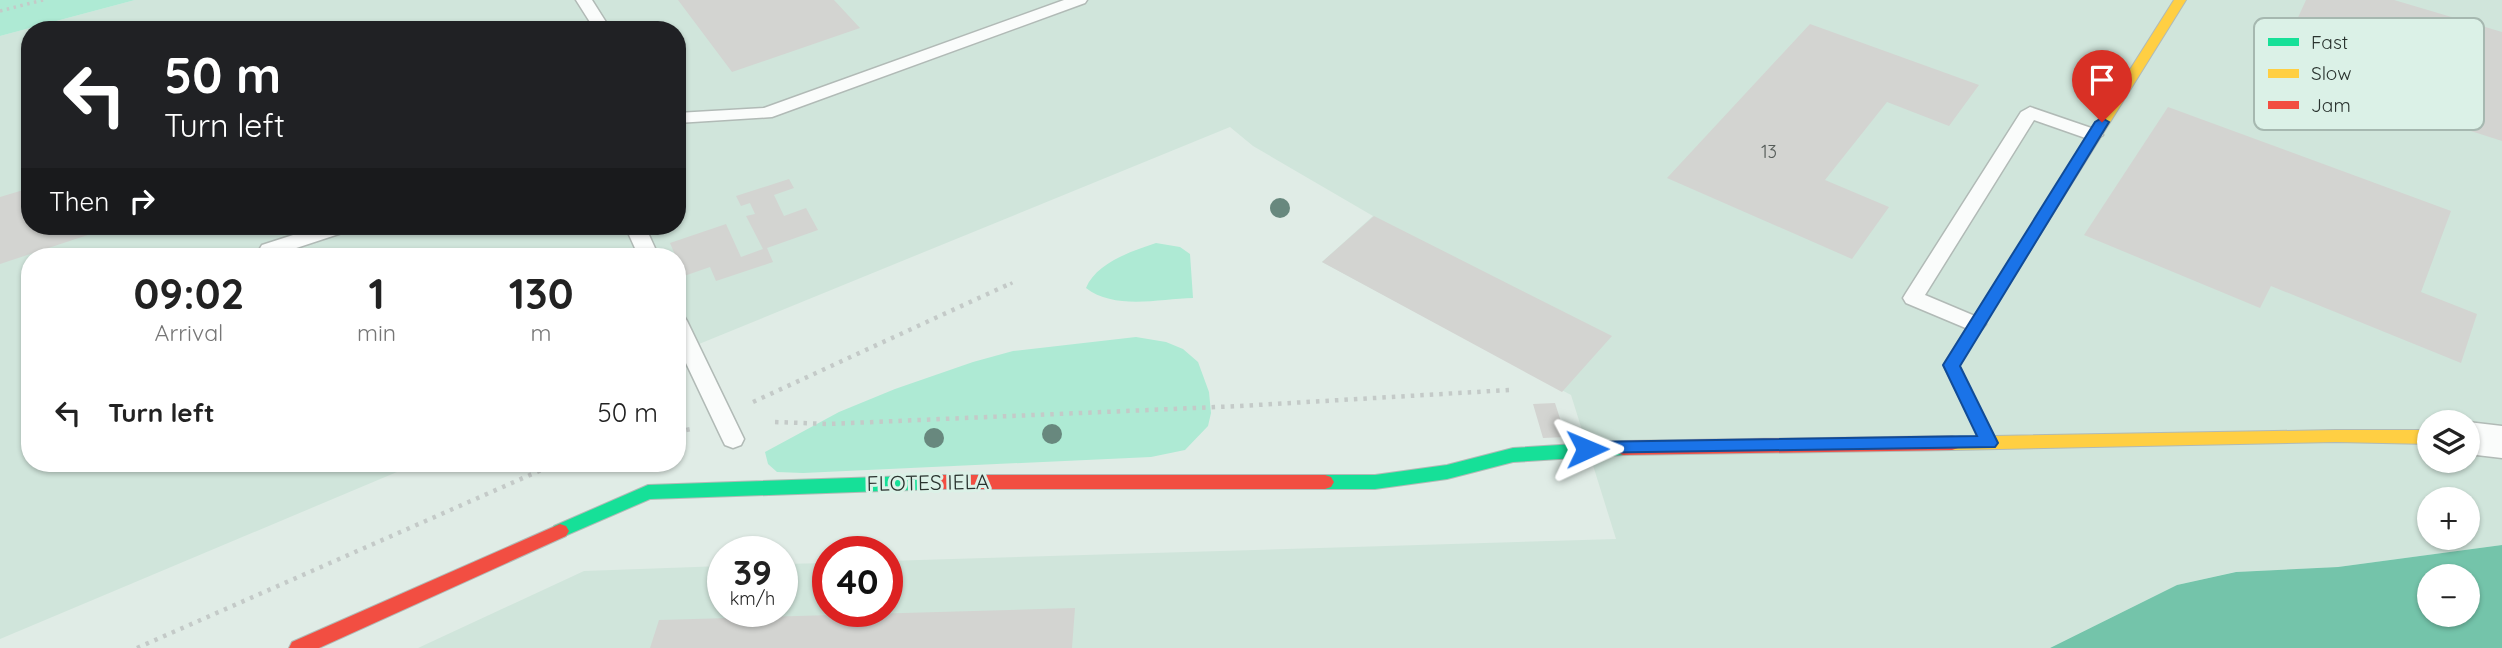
<!DOCTYPE html>
<meta charset="utf-8">
<style>
:root{--surface:#fff;--page:#f6f6f6;--text:#222;--muted:#767676}
body{margin:0;font-family:Quicksand,sans-serif;background:var(--page);color:var(--text);height:100vh;display:flex;flex-direction:column;font-size:26px;white-space:nowrap}
*{box-sizing:border-box;margin:0}
p{font-size:23px;color:var(--muted)}
.icon{flex:none;width:38px;height:38px;fill:none;stroke:currentColor;stroke-width:2;stroke-linecap:round;stroke-linejoin:round}
.map{position:relative;flex:1;overflow:hidden}
.drawer{position:absolute;left:21px;top:248px;width:665px;height:224px;display:flex;flex-direction:column;background:var(--surface);border-radius:28px;box-shadow:0 2px 5px #0004}
.drawer>*{flex:none}
.hud{position:absolute;left:21px;top:21px;width:665px;height:214px;border-radius:28px;box-shadow:0 2px 5px #0004;background:#202124;color:#fff;overflow:hidden}
.fabs{position:absolute;left:2417px;top:410px;display:grid;gap:14px}
.fabs a{display:grid;place-items:center;width:63px;height:63px;border-radius:50%;background:var(--surface);box-shadow:0 2px 5px #0004;font-size:35px}
.speed{position:absolute;left:707px;top:536px;display:flex;gap:14px;font-size:35px;font-weight:700;text-align:center}
.speed>*{display:grid;place-content:center;width:91px;height:91px;border-radius:50%;background:var(--surface);box-shadow:0 2px 5px #0004;line-height:1}
.speed small{font-size:18px;font-weight:400}
.speed .limit{border:10px solid #d22;background:#fff;color:#111}
.pin{position:absolute;display:grid;place-items:center;width:60px;height:60px;color:#fff;margin:-72px -30px;border-radius:50% 50% 50% 0;rotate:-45deg;box-shadow:0 0 7px #0007}
.pin .icon{rotate:45deg}
.me{position:absolute;width:77px;margin:-38px;rotate:89deg;stroke-linejoin:round;filter:drop-shadow(0 0 5px #0008)}
.turn{display:flex;align-items:center;gap:24px;height:147px;padding:0 28px;font-size:32px}
.turn .icon{width:91px;height:91px;stroke-width:2.5}
.turn b{display:block;font-size:49px;line-height:60px}
.then{display:flex;align-items:center;height:66px;padding:0 28px;background:#0003;gap:14px;font-size:26px}
.eta{display:flex;justify-content:space-evenly;align-items:center;height:119px;text-align:center}
.eta b{font-size:42px;font-weight:800;line-height:49px}
ul{padding:0;list-style:none}
li{display:flex;align-items:center;gap:21px;height:91px;padding:0 28px}
li div{flex:1}
li b{display:block;font-size:26px}
li em{font-style:normal}
.map>svg:first-child{display:block}
.built{fill:#d0e5db;fill-rule:evenodd}
.green{fill:#aeead4}
.water{fill:#74c4aa;fill-rule:evenodd}
.building{fill:#d3d4d1}
.lines{fill:none;stroke-linecap:round;stroke-linejoin:round}
.lane-casing{stroke:#b1bab6;stroke-width:3}
.street-casing{stroke:#b1bab6;stroke-width:3}
.fast-casing{stroke:#b1bab6;stroke-width:2}
.slow-casing{stroke:#b1bab6;stroke-width:2}
.jam-casing{stroke:#b1bab6;stroke-width:2}
.path-far1{stroke:#c4cac8;stroke-width:3.5;stroke-dasharray:2.5 4.5;stroke-linecap:butt}
.path{stroke:#c4cac8;stroke-width:4.5;stroke-dasharray:3.5 6;stroke-linecap:butt}
.lane{fill:#fafcfb;fill-rule:evenodd}
.street{fill:#fafcfb;fill-rule:evenodd}
.fast{fill:#16e098;fill-rule:evenodd}
.slow{fill:#ffcf43;fill-rule:evenodd}
.jam{fill:#f24e42;fill-rule:evenodd}
.tree{fill:#68887e}
.route{fill:#1a73e8;stroke:#114b97;stroke-width:2}
.labels{text-anchor:middle;stroke-width:6;stroke-linejoin:round;paint-order:stroke}
.number-label{font-size:18px;fill:#545b58}
.street-label{font-size:21px;fill:#29322e;stroke:#dbf1e7}
.key{fill:#dbf1e7;stroke:#a6b8b0;stroke-width:2}
.key-label{font-size:19px;fill:#29322e}
</style>
<div class="map">
<svg width="2502" height="648" viewBox="0 0 2502 648">
<rect width="100%" height="100%" fill="#e0ece6"/>
<path class="built" d="M135,0H2502V545L2338,567L2235,572L2177,585L2050,648H418L584,571L723,566V611H782V564L828,563V611H887V561L1616,539L1571,395L1322,262L1373,216L1253,146L1230,127L677,353V257H30V464H416L0,639V36ZM30,30H677V226H30ZM2429,422H2468V460H2429ZM2429,499H2468V537H2429Z"/>
<path class="green" d="M0,0H135L0,36Z
M1156,243L1180,247L1190,254L1193,298C1159,299 1114,310 1086,288C1096,263 1132,251 1156,243Z
M1136,337L1166,342L1183,349L1198,362L1209,392L1211,413L1208,426L1185,450L1151,457L803,473L777,472L768,464L765,452L839,412L895,389L973,362L1013,351Z"/>
<path class="water" d="M2502,545V648H2050L2177,585L2236,572L2338,567ZM2429,576H2468V614H2429Z"/>
<path class="building" d="M678,0H834L860,28L732,72Z
M2306,0H2394L2502,32V141L2275,68Z
M1810,24L1979,85L1949,126L1887,102L1825,180L1889,207L1852,259L1667,178Z
M2168,107L2451,211L2421,292L2477,314L2461,363L2271,286L2260,308L2084,235Z
M789,179L794,188L774,195L784,216L806,208L818,230L767,248L773,262L716,281L710,267L684,276L670,243L726,224L741,257L763,249L746,216L755,214L750,203L741,206L736,196Z
M30,188V226H115L0,264V197Z
M1374,216L1612,336L1562,392L1322,262Z
M1555,403L1566,437L1543,438L1533,404Z
M1075,608L1072,648H650L659,620Z"/>
<g class="lines">
<g class="lane-casing">
<path id="lane" d="M576,0H592L611,30H595Z
M1064,0H1087L1085,3L772,117L677,123V113L764,108Z
M2030,107L2100,131L2103,135L2094,141L2034,120L1925,295L1982,319L1986,324L1982,329L1975,331L1968,329L1906,303L1903,298L1906,293L2021,112Z
M321,226H351L348,231L269,257L262,255L259,250L262,245Z
M625,226H645L659,257H639Z
M677,314L684,316L687,321L744,439L741,445L733,448L725,445L722,439L677,344Z"/>
</g>
<g class="street-casing">
<path id="street" d="M2468,422L2502,426V458L2468,454Z"/>
</g>
<g class="fast-casing">
<path id="fast" d="M1623,441L1629,443L1632,448L1629,453L1623,455L1513,462L1447,479L1375,489H1325L1319,487L1316,482L1319,477L1325,475H1375L1447,465L1513,448Z
M940,475L946,477L949,482L946,487L940,489L650,499L560,538L554,536L551,531L554,526L648,485Z"/>
</g>
<g class="slow-casing">
<path id="slow" d="M2174,0H2186L1959,365L1994,436L2336,430H2429V444L2336,442L1952,450L1946,448L1943,443L1946,438L1978,436L1943,365Z"/>
</g>
<g class="jam-casing">
<path id="jam" d="M1952,436L1958,438L1961,443L1958,448L1952,450L1623,455L1617,453L1614,448L1617,443L1623,441Z
M940,475H1325L1331,477L1334,482L1331,487L1325,489H940L934,487L931,482L934,477Z
M560,524L566,526L569,531L566,536L319,648H289L292,642Z"/>
</g>
<path class="path-far1" d="M0,11L43,0
M1004,287L1016,281"/>
<path class="path" d="M753,402L1007,285
M775,422L828,424L1240,406L1509,390
M677,432L691,429
M137,648L555,464"/>
<use href="#lane" class="lane"/>
<use href="#street" class="street"/>
<use href="#fast" class="fast"/>
<use href="#slow" class="slow"/>
<use href="#jam" class="jam"/>
</g>
<g class="tree">
<circle cx="1280" cy="208" r="10"/>
<circle cx="1052" cy="434" r="10"/>
<circle cx="934" cy="438" r="10"/>
</g>
<path class="route" d="M2102,118L2109,122L1960,366L1998,443L1995,447L1581,453L1578,449L1581,444L1587,442L1977,436L1943,365L2095,122Z"/>
<g class="labels">
<g class="number-label">
<text x="1769" y="158">13</text>
</g>
<g class="street-label">
<text transform="translate(928 483) rotate(-1)" y="7">FLOTES IELA</text>
</g>
</g>
<rect x="2254" y="18" width="230" height="112" rx="10" class="key"/>
<rect x="2268" y="38" width="31" height="8" fill="#16e098"/>
<rect x="2268" y="69" width="31" height="9" fill="#ffcf43"/>
<rect x="2268" y="101" width="31" height="8" fill="#f24e42"/>
<g class="key-label">
<text x="2311" y="49">Fast</text>
<text x="2311" y="80">Slow</text>
<text x="2311" y="112">Jam</text>
</g>
</svg>
<div class="fabs">
<a><svg class="icon" aria-label="layers" viewBox="0 0 24 24"><path d="M12 4l9 5-9 5-9-5zM3 14l9 5 9-5"/></svg></a>
<a>+</a>
<a>−</a>
</div>
<div class="speed"><div>39<small>km/h</small></div><div class="limit">40</div></div>
<div class="pin" style="left:2102px;top:122px;background:#d93025"><svg class="icon" aria-label="arrive" viewBox="0 0 24 24"><path d="M6 21V4h12l-3 4 3 4H6"/></svg></div>
<svg class="me" style="left:1587px;top:449px" viewBox="-20 -20 40 40"><path d="M0-17L14 15 0 8-14 15z" fill="#1a73e8" stroke="#fff" stroke-width="4"/></svg>
<div class="hud">
<div class="turn"><svg class="icon" aria-label="left" viewBox="0 0 24 24"><path d="M17 20v-9H6M10 6l-5 5 5 5"/></svg><div><b>50 m</b>Turn left</div></div>
<div class="then">Then<svg class="icon" aria-label="right" viewBox="0 0 24 24"><path d="M7 20v-9h11M14 6l5 5-5 5"/></svg></div>
</div>
<section class="drawer">
<div class="eta">
<div><b>09:02</b><p>Arrival</p></div>
<div><b>1</b><p>min</p></div>
<div><b>130</b><p>m</p></div>
</div>
<ul>
<li><svg class="icon" aria-label="left" viewBox="0 0 24 24"><path d="M17 20v-9H6M10 6l-5 5 5 5"/></svg><div><b>Turn left</b></div><em>50 m</em></li>
</ul>
</section>
</div>
